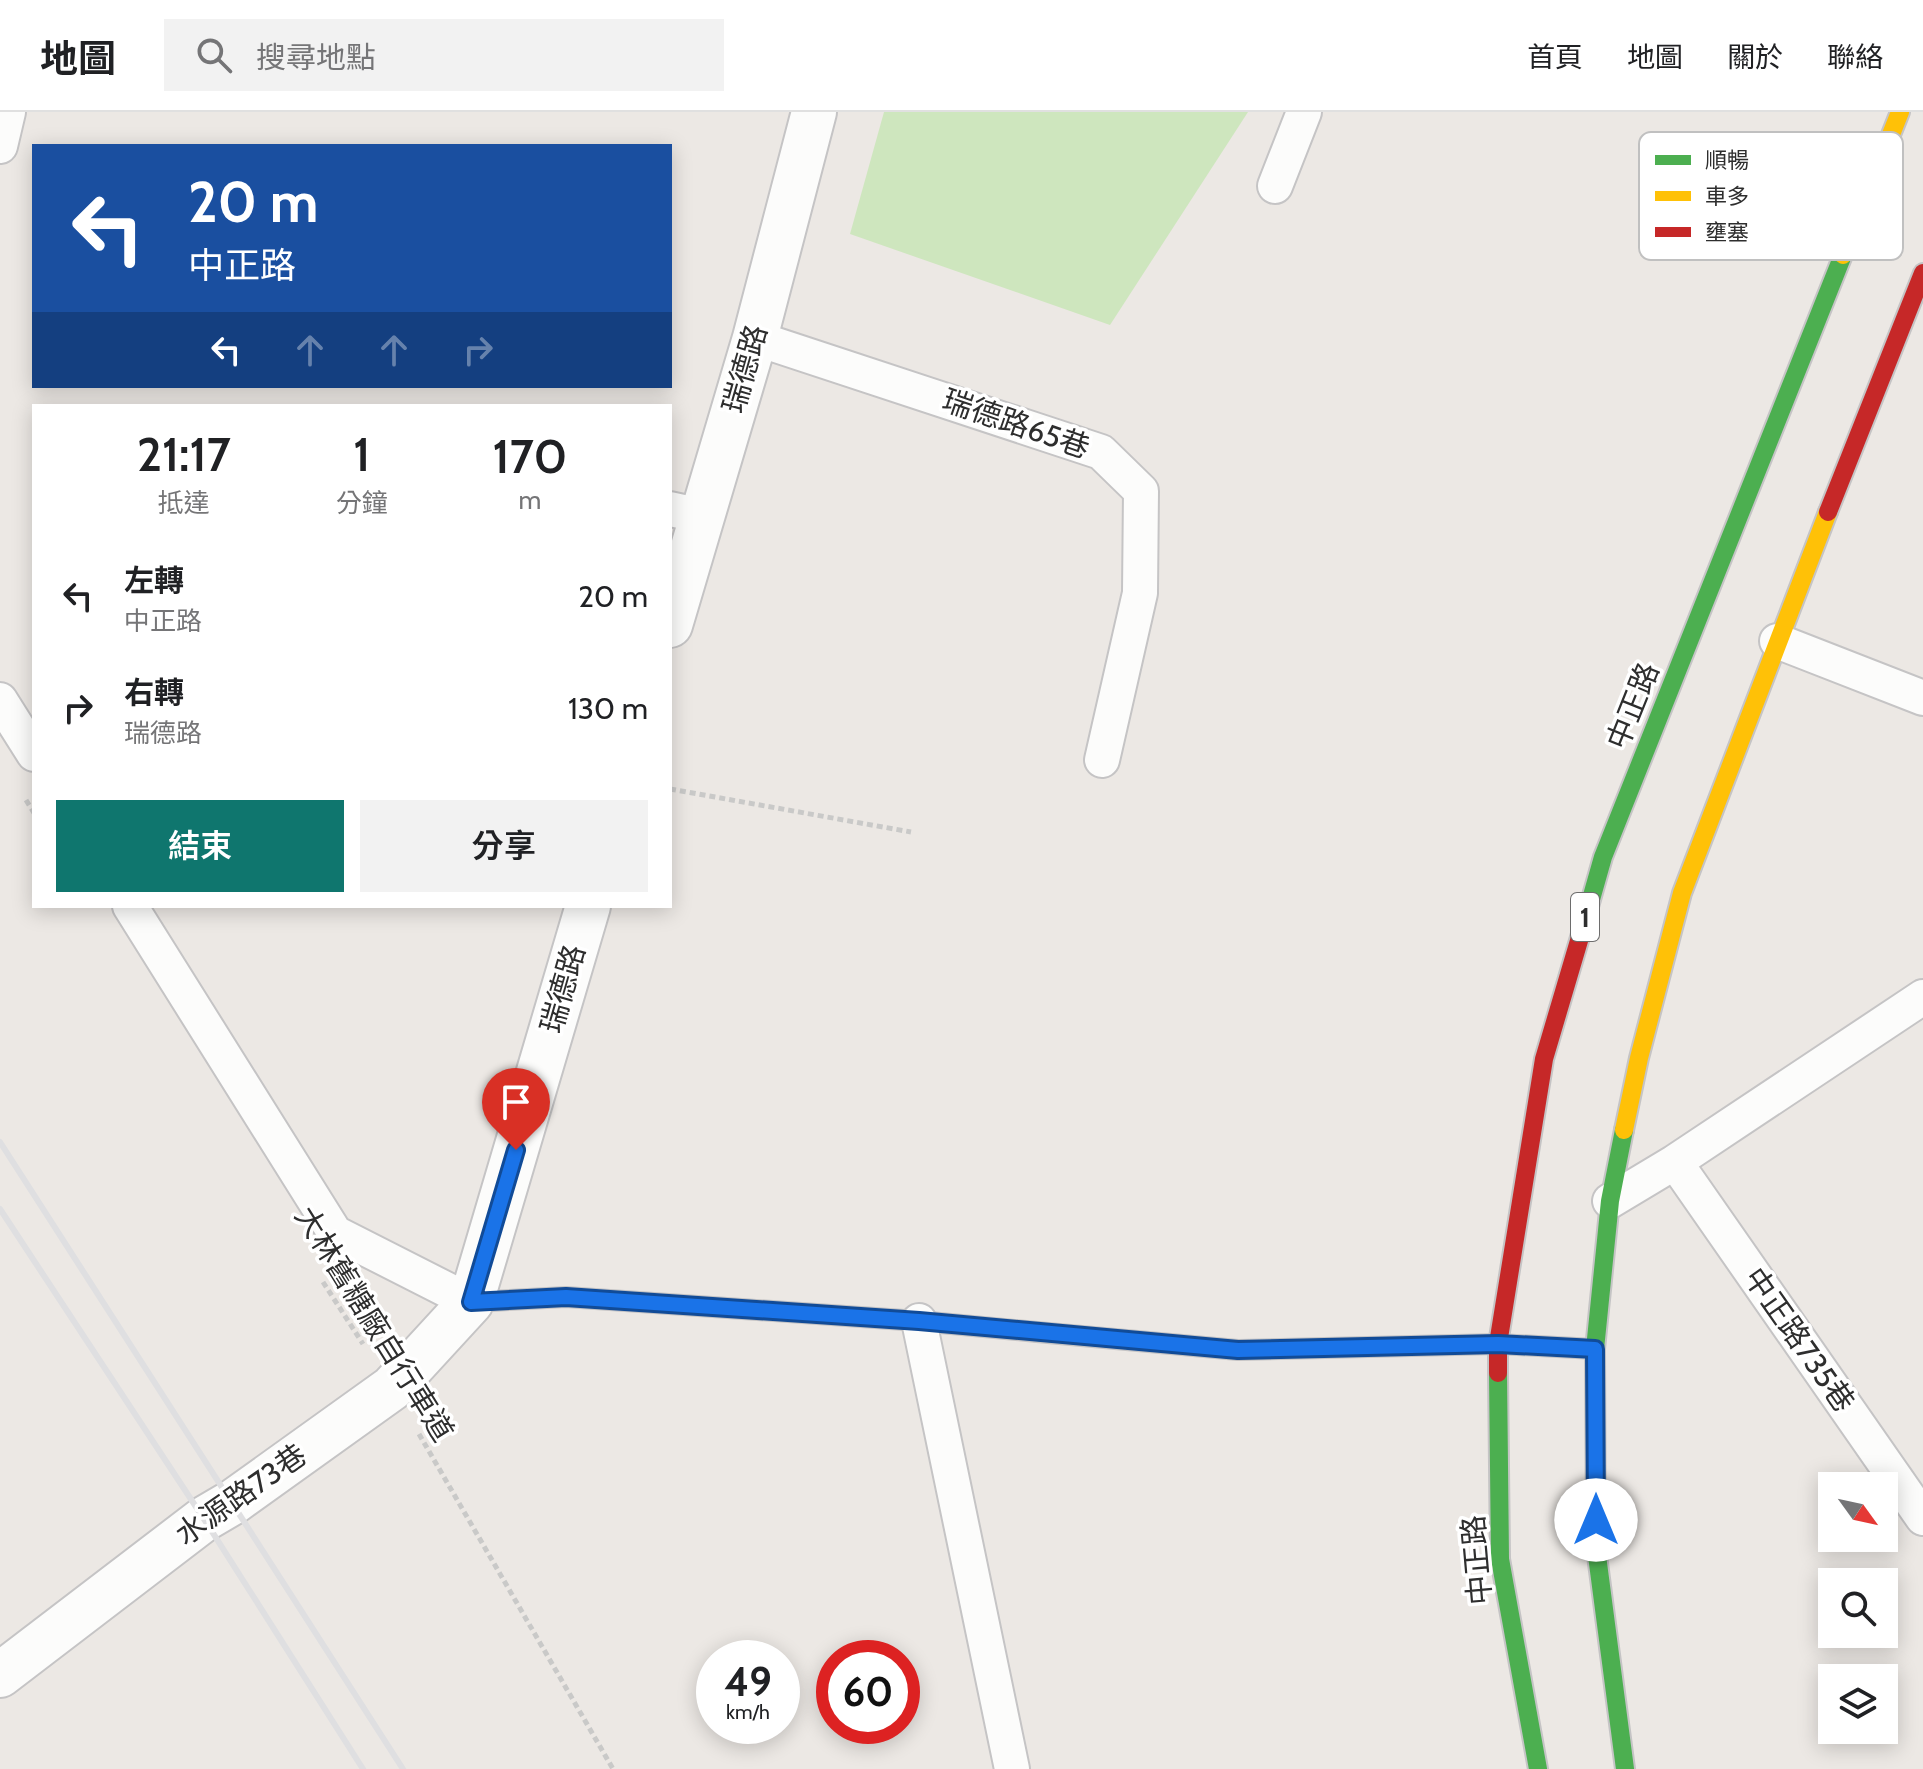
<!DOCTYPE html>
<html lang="zh-TW">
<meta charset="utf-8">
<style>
:root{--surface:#fff;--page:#f2f2f2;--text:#202124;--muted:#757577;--line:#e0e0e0;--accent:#0f766e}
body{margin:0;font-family:Cabin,"Noto Sans TC",sans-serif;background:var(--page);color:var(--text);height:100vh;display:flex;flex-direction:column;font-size:30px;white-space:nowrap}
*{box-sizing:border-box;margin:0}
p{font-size:26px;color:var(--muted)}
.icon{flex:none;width:44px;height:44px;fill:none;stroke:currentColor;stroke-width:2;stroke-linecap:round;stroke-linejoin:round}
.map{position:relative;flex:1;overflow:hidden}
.panel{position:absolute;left:32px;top:292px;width:640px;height:504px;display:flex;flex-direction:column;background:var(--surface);border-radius:0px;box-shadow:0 4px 20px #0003}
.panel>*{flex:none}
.banner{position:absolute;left:32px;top:32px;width:640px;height:244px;border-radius:0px;box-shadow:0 4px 20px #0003;background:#1a4fa0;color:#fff;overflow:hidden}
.needle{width:52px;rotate:123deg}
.tools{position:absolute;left:1818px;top:1360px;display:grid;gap:16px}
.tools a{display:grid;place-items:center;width:80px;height:80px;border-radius:0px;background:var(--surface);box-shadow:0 4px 20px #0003;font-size:40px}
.speed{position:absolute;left:696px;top:1528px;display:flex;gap:16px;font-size:40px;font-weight:700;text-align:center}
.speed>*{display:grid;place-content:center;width:104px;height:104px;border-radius:50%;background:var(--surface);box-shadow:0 4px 20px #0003;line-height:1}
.speed small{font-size:20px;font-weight:400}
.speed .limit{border:12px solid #d22;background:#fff;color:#111}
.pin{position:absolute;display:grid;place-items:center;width:68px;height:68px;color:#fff;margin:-82px -34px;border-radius:50% 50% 50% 0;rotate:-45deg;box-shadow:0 0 8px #0007}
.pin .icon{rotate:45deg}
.me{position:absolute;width:88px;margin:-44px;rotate:0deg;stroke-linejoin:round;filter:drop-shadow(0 0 6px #0008)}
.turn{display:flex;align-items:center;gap:28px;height:168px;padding:0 24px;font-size:36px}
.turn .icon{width:104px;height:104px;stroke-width:2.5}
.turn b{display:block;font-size:56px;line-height:68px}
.lanes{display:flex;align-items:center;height:76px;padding:0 24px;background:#0003;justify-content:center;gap:40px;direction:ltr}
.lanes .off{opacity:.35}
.eta{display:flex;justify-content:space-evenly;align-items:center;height:136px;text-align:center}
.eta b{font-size:48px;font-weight:600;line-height:56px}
.action{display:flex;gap:16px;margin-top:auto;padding:16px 24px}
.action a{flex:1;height:92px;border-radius:0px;background:var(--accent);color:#fff;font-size:32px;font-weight:600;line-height:92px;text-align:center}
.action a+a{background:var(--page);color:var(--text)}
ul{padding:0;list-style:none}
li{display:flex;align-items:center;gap:24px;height:112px;padding:0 24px}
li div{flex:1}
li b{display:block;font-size:30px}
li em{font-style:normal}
header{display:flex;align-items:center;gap:48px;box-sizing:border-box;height:112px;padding:0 40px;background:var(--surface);border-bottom:2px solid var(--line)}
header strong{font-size:38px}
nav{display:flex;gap:44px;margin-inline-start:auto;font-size:28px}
.search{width:560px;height:72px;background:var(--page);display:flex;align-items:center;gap:20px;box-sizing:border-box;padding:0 28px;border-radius:0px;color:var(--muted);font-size:30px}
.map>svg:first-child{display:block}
.green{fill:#cee6be}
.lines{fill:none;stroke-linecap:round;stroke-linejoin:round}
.lane-casing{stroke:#c5c4c5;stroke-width:38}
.street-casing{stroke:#c5c4c5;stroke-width:48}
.fast-casing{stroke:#c5c4c5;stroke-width:22}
.slow-casing{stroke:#c5c4c5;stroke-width:22}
.jam-casing{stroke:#c5c4c5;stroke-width:22}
.path{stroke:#c9c9c8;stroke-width:5;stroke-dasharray:6 4;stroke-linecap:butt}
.lane{stroke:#fcfcfb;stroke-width:34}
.street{stroke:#fcfcfb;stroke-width:44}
.fast{stroke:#4caf50;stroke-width:18}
.slow{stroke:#ffc107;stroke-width:18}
.jam{stroke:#c62828;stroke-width:18}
.rail{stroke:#dfdfe1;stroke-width:6}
.route-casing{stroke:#114b97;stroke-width:20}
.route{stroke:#1a73e8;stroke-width:14}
.labels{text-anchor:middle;stroke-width:7;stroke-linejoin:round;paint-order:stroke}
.shield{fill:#fff;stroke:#6d6d6d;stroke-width:2}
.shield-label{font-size:28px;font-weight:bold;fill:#2e2e2e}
.street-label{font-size:30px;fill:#2e2e2e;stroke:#fff}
.key{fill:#fff;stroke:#c0c0c0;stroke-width:2}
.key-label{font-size:22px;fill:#2e2e2e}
</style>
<header>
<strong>地圖</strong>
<div class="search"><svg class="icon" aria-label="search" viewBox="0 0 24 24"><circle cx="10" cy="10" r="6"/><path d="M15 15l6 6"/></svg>搜尋地點</div>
<nav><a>首頁</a><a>地圖</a><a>關於</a><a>聯絡</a></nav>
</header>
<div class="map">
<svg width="1923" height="1657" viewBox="0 0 1923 1657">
<rect width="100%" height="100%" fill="#ece8e4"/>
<path class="green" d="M884,0H1248L1110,213L850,122Z"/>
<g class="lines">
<g class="lane-casing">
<path id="lane" d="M0,34L8,0
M1275,74L1304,0
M755,226L1101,340L1141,379L1140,481L1102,648
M670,397L702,404
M1777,529L1923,586
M0,588L34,642
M130,794L335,1121L471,1190
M1675,1050L1923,1406
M1610,1089L1675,1050L1923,885
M919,1209L1012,1657"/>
</g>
<g class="street-casing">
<path id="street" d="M670,513L755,226L814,0
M0,1563L204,1407L233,1390L392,1276L471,1190L588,794"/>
</g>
<g class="fast-casing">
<path id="fast" d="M1586,805L1603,745L1843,143
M1624,1018L1610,1089L1595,1237L1596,1436L1625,1657
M1037,1220L1238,1238L1498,1232L1595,1237
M1498,1261L1500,1447L1538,1657"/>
</g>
<g class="slow-casing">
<path id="slow" d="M1843,143L1900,0
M1624,1018L1639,946L1682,781L1828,400
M471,1190L566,1185L919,1209L1037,1220"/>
</g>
<g class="jam-casing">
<path id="jam" d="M1828,400L1923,161
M1498,1261V1232L1544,947L1586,805"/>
</g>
<path class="path" d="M670,677L911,720
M26,688L34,701
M323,1170L363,1232
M419,1322L613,1657"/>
<use href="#lane" class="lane"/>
<use href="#street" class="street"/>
<use href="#fast" class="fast"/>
<use href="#slow" class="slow"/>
<use href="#jam" class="jam"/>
<path class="rail" d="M0,1030L403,1657
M0,1097L204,1407L363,1657"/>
</g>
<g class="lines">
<g class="route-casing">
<path id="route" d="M516,1038L471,1190L566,1185L919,1209L1238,1238L1498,1232L1595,1237L1596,1408"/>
</g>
<use href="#route" class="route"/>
</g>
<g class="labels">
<rect class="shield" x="1571" y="781" width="28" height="48" rx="6"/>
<g class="shield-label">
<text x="1585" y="815">1</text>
</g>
<g class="street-label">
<text transform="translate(745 257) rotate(-74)" y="10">瑞德路</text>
<text transform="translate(1016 312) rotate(19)" y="10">瑞德路65巷</text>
<text transform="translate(1633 594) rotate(-68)" y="10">中正路</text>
<text transform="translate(563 877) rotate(-74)" y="10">瑞德路</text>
<text transform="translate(374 1212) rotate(58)" y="10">大林舊糖廠自行車道</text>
<text transform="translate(1799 1228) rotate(55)" y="10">中正路735巷</text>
<text transform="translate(241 1383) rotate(-35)" y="10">水源路73巷</text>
<text transform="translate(1477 1448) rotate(-95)" y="10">中正路</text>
</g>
</g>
<rect x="1639" y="20" width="264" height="128" rx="12" class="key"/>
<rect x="1655" y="43" width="36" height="10" fill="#4caf50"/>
<rect x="1655" y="79" width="36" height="10" fill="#ffc107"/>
<rect x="1655" y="115" width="36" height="10" fill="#c62828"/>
<g class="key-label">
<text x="1705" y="56">順暢</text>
<text x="1705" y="92">車多</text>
<text x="1705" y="128">壅塞</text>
</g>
</svg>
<div class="tools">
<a><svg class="needle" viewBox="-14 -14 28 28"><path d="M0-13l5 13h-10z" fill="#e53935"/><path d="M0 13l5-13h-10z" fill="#757577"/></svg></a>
<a><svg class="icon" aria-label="search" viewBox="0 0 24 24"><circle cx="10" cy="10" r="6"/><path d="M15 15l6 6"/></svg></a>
<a><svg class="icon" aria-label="layers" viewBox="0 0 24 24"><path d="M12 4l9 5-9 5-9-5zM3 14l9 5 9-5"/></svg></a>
</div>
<div class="speed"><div>49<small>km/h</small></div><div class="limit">60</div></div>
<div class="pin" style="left:516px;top:1038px;background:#d93025"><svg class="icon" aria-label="arrive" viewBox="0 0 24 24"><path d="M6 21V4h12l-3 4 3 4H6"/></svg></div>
<svg class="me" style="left:1596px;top:1408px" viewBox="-20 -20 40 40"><circle r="19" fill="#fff"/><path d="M0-13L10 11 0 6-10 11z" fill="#1a73e8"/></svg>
<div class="banner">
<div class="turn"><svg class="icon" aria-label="left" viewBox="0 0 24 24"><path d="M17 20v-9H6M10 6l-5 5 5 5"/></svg><div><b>20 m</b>中正路</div></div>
<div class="lanes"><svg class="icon" aria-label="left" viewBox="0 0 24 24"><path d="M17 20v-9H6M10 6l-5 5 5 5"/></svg><svg class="icon off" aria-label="ahead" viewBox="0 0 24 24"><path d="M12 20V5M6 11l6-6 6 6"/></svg><svg class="icon off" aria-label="ahead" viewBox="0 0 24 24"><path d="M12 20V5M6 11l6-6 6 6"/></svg><svg class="icon off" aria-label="right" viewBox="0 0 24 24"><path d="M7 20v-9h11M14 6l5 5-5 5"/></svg></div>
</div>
<section class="panel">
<div class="eta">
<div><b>21:17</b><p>抵達</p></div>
<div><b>1</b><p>分鐘</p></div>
<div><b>170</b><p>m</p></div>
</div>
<ul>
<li><svg class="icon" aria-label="left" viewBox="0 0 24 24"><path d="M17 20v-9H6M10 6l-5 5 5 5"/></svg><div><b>左轉</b><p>中正路</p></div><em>20 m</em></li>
<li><svg class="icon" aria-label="right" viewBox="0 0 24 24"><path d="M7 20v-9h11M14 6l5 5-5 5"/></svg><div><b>右轉</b><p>瑞德路</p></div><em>130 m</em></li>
</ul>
<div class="action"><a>結束</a><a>分享</a></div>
</section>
</div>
